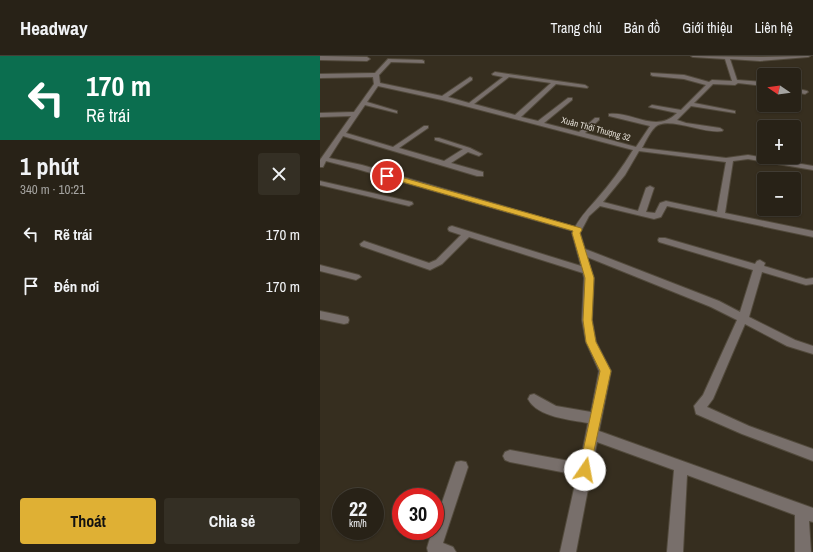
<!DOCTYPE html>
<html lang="vi">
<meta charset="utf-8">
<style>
:root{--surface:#282217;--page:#342f24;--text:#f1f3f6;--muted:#a5a4a1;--line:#443f36;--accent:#dfb034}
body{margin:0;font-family:"Archivo Narrow",sans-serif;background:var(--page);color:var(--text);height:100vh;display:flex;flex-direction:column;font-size:15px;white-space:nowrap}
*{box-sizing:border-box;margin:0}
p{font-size:13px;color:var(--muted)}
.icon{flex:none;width:22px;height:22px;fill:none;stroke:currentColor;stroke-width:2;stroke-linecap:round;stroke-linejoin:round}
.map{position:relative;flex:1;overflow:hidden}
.drawer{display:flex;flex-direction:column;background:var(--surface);width:320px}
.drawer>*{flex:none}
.top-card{background:#0b6e4f;color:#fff;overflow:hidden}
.needle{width:26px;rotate:283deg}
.fabs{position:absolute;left:437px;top:12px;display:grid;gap:8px}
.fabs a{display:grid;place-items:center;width:44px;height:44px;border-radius:4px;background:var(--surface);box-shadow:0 1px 3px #0004,0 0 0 1px var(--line);font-size:20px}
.speed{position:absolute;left:12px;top:432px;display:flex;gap:8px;font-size:20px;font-weight:700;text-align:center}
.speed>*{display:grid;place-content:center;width:52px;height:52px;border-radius:50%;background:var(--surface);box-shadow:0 1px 3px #0004,0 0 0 1px var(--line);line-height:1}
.speed small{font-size:10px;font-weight:400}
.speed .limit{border:6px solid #d22;background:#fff;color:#111}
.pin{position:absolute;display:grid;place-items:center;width:34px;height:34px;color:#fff;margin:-17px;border:2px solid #fff;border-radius:50%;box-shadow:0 1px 4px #0007}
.me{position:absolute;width:44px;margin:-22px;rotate:12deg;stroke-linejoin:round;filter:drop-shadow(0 0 3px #0008)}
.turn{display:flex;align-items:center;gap:14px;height:84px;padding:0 20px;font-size:18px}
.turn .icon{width:52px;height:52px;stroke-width:2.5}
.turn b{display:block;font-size:28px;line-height:34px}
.round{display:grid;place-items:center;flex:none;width:42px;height:42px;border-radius:4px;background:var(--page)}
.head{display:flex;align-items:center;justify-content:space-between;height:68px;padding:0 20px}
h1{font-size:24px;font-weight:700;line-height:30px}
.button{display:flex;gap:8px;margin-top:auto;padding:8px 20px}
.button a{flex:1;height:46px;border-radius:4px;background:var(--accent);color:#111;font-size:16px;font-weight:700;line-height:46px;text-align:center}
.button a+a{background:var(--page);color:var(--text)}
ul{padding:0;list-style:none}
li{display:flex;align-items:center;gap:12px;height:52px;padding:0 20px}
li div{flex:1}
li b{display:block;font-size:15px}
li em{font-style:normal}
header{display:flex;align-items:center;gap:24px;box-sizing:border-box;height:56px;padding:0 20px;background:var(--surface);border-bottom:1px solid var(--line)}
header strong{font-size:19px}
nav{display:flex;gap:22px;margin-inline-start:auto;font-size:14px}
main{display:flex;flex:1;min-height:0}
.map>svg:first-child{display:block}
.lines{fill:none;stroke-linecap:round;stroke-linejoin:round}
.minor-casing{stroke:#524a3c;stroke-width:2}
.minor{fill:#786f6b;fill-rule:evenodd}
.route{fill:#dfb034;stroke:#917222}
.labels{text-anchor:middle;stroke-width:3;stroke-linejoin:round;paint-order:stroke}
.far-street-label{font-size:9px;fill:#e2ddd4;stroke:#362e1f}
</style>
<header>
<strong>Headway</strong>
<nav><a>Trang chủ</a><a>Bản đồ</a><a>Giới thiệu</a><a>Liên hệ</a></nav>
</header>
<main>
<section class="drawer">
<div class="top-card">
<div class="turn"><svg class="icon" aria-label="left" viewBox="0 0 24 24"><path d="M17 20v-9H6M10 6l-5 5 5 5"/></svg><div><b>170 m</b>Rẽ trái</div></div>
</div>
<div class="head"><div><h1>1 phút</h1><p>340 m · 10:21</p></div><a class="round"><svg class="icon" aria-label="close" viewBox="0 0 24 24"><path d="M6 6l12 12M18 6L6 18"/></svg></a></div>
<ul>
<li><svg class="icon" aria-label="left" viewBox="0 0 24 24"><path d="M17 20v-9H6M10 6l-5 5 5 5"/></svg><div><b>Rẽ trái</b></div><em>170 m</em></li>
<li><svg class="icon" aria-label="arrive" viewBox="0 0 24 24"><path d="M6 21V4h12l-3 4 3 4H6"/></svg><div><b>Đến nơi</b></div><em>170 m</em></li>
</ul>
<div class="button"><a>Thoát</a><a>Chia sẻ</a></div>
</section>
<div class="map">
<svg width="493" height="496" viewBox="0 0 493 496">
<rect width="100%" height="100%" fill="#362e1f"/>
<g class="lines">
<g class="minor-casing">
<path id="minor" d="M0,0L47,1L50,3L47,5L0,4Z
M371,0L440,1L490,0L488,1L440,5L410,3L417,24L444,26V30L418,27L415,29L393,28L374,47L415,55V57L371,50L357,64L366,67L400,72L403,74L402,75C385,78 352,62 338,69C331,73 326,85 322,92L406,102L428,99L493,110V114L428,103L413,105L405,157L493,175V181L347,150L341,161L334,163L280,150L269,160L260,177L265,193L399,245L420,256L433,214L339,186L338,184L339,182H345L435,208L437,205L440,204L445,207L444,210L486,223L493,222V228L486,229L442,216L429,261L475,284L493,290V298L467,290L425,268L393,343L387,351L429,370L493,393V405L422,378L376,358L374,350L383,339L417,264L391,251L267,201L274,222L272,264L276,286L291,315L279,375L493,452V466L489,465L491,496H475V459L367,419L363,496H347L354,414L277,386L256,496H240L257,419L190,406L185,404L183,400L185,396L190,394L260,407L268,367C251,364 217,361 208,343L210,339L214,338L236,350L271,356L279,315L266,286L262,264L264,222L263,217L149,181L122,208L110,214L41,190L40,188L44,185L47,186L109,207L116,204L141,179L129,175L128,173L129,171L132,170L261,210L252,177L253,175L37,113L6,105L3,111H0V104L31,60L0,61V57L34,56L54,28L53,21L0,22V18L55,17L68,3L102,4L104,5V7L71,6L59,19L60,27L122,40L150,21L152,22V24L128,41L149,47L183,21L173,19L172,18L175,16L265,29L268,31L267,32L236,28L201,61L218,65L248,42H252V44L224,67L259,76L275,62H279V64L265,77L316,91L330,70L289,60V58C312,55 336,78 357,57L329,51L332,49L361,54L386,29L364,23L333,20L331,19V17L364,19L389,26L392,24L412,25L405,3L373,1ZM189,21L231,27L195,59L154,48ZM58,30L122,44L313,94C302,112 290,128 276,144C268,153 262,159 255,171L42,109L9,102L23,80L157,120H163V116L131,107L148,96L159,100L162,98L150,92L119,82H115V84L143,93L124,105L79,92L108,72V70H104L73,91L26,77L45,49L77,57V55L47,46ZM319,95L406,106L397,156L346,145L340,147L335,157L326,156L334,132L330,130L326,132L318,155L283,146L305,119Z
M474,32L487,35L488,36L485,38L474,36Z
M0,125L92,146L93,148L89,150L0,129Z
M0,209L39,219L41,221L36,224L0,215Z
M0,255L24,260L28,261L29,264L28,267L24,268L0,263Z
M141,405L146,406L148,411L123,487L133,491L136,496H108L107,492L112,475H115V467L134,411L136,406Z"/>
</g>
<use href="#minor" class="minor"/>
</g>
<path class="route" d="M65,118H70L261,172L262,174L260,177L274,222L272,264L276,286L291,315L269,418L265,420L261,418L259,414L280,315L266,286L263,264L265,222L252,177L253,175L65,121Z"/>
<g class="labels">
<g class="far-street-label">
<text transform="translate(276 73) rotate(15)" y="3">Xuân Thới Thượng 32</text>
</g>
</g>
</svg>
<div class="fabs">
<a><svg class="needle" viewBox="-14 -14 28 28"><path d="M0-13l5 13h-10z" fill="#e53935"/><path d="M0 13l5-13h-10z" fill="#a5a4a1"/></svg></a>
<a>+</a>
<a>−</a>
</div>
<div class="speed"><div>22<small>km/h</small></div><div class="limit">30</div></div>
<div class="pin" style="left:67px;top:120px;background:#d93025"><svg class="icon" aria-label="arrive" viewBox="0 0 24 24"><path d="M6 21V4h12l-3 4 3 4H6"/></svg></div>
<svg class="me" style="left:265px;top:414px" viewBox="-20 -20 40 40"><circle r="19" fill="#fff"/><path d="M0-13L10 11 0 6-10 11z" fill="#dfb034"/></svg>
</div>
</main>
